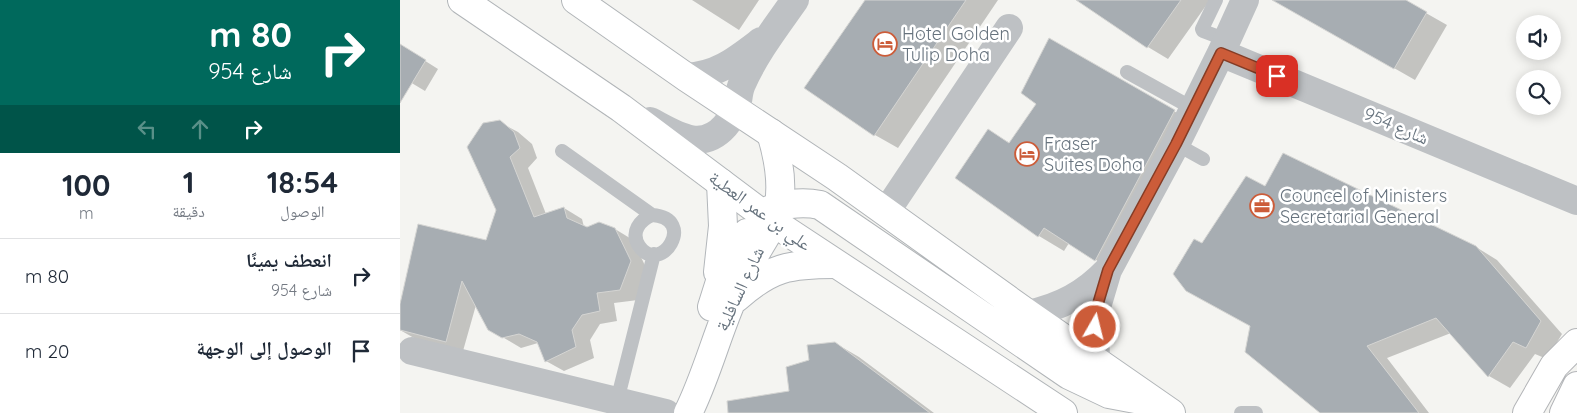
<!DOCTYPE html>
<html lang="ar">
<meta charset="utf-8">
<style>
:root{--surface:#fff;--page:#f2f2f3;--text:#1f2937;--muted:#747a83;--line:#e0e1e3}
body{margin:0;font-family:Quicksand,"Noto Naskh Arabic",sans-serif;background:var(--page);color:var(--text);direction:rtl;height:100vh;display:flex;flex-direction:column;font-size:19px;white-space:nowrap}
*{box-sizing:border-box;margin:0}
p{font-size:16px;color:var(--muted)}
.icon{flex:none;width:28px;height:28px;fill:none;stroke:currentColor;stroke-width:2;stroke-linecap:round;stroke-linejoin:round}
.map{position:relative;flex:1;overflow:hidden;direction:ltr}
.details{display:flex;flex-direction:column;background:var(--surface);width:400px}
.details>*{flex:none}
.banner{background:#00695c;color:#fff;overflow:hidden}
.buttons{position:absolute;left:1116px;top:15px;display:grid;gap:10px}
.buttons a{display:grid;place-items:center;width:45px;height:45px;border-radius:50%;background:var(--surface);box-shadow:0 2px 12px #0003;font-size:25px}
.pin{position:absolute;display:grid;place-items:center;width:42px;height:42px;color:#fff;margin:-21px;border-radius:10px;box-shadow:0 2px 8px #0006}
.me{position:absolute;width:55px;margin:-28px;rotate:8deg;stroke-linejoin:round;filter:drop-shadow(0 0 4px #0008)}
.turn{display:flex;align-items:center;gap:18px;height:105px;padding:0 25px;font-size:22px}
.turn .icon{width:65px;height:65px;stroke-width:2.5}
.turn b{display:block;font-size:35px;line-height:42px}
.lanes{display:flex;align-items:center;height:48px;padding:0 25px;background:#0003;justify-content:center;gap:25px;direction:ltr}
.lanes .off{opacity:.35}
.eta{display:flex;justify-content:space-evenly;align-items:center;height:85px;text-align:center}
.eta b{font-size:30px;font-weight:700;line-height:35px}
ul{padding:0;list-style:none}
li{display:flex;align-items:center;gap:15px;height:75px;padding:0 25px;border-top:1px solid var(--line)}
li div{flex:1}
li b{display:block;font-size:19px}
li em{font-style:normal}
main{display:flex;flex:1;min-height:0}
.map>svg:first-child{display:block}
.shadow{fill:#0003}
.building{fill:#a7adb2;stroke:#d5d5d3}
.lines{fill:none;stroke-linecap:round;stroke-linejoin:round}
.secondary-casing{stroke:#b2b6ba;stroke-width:30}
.primary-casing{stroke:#b1b5b8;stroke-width:30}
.highway-casing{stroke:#b3b5b8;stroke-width:30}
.lane{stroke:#bec1c4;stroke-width:14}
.street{stroke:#bec1c4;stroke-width:28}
.secondary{stroke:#fff;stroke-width:28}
.primary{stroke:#fff;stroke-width:28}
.highway{stroke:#fff;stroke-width:28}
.route-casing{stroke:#853c25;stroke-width:12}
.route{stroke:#cc5c39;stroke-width:9}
.labels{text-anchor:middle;stroke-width:5;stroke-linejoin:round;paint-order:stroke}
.poi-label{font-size:18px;fill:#67737e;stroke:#fff;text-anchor:start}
.street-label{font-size:18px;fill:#67737e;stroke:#fff}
</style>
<main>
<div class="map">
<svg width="1177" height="413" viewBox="0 0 1177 413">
<rect width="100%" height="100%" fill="#f4f4f1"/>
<path class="shadow" d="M292,0H359L339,30Z
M466,0H598L498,148L475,135L406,88Z
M678,0H810L768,59L748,47Z
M893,0H1003L1047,25L1015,80L889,8Z
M649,40L800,126L720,275L669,243L664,251L639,236L557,177L588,131L610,143L638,104Z
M0,45L38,69L25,91L0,76Z
M99,122L118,132L132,144L137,158L128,168L146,214L164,208L182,219L184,227L215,229L233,240L248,272L238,300L214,303L217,321L200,324L190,340L194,358L164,371L146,361L138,343L121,348L89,329L76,305L63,351L14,338L0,330V310L86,241L97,210Z
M865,188L1076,247L1097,260L1162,334L1147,359L1135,354L1110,388L1089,376L1051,333L987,358L1029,413H922L851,326L802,245Z
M435,343L459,357L534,413H368L391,392L410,360Z"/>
<path class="building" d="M465,0H566L474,136L404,88Z
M676,0H781L747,48Z
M872,0H1006L1027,12L994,69Z
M649,38L775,110L695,261L644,228L638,237L555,178L588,129L609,143L636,104L621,93Z
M0,44L26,60L0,103Z
M100,120L114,132L120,148L110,157L134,217L164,207L167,218L187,227L199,222L215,228L231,261L220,290L197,293L200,311L182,315L172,330L176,347L145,362L137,342L119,334L102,338L88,330L62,281L46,342L0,330V304L18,224L86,240L96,210L67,147L83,123Z
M883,153L1076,246L1141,321L1126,348L1113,342L1088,377L1036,318L967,346L1019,413H920L845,352L850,326L786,291L773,274L794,239L802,243L846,176L865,186Z
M435,342L530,413H328L327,401L389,391L386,367L409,360L407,345Z"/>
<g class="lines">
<g class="secondary-casing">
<path id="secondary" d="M318,272L323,226L321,183
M336,298C371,267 389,264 435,264
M312,307L324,269L347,233
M288,413C306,377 316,337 332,300C340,282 349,265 358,249C366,235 377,220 379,204C383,180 378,156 371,133"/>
</g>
<g class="primary-casing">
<path id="primary" d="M62,0L221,108L373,222L663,413
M176,0L286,77L437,177L628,314L771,413
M361,214C378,204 401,201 420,205L669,375L709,394L746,401"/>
</g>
<g class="highway-casing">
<path id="highway" d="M1127,413L1154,366L1177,343
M1164,413L1177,386"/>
</g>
<path class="lane" d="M816,0L802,29L803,31L827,40
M727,72L794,109
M776,144L803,159
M162,151L252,215C298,218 261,277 239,246C230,232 240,220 252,215
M217,401L254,254
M841,413H856"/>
<path class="street" d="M821,53L1177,201
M286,77C318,75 336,60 361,41
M250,121C275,134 301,153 325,126C329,121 333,116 336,110C339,102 338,92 342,84C355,54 376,27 395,0
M486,212L609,28
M628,314C661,307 685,294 708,270
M12,351L266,413
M696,360L695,327L697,307L708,270L776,144L821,53L845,0"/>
<use href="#secondary" class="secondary"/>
<use href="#primary" class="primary"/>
<use href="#highway" class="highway"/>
</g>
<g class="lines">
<g class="route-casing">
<path id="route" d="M695,327L697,307L708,270L776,144L821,53L877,76"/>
</g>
<use href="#route" class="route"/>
</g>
<defs>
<g id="hotel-ring" transform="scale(1.25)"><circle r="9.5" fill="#fff" stroke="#cc5c39" stroke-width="1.5"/><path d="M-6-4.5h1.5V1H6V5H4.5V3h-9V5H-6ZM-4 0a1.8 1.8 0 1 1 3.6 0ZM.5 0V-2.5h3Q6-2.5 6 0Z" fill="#cc5c39"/></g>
<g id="office-ring" transform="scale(1.25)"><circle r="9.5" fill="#fff" stroke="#cc5c39" stroke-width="1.5"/><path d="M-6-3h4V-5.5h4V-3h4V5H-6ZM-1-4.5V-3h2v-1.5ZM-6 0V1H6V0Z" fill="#cc5c39"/></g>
</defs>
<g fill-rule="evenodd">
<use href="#hotel-ring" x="485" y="44"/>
<use href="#hotel-ring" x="627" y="154"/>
<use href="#office-ring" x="862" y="206"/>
</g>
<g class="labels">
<g class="poi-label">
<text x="502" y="40">Hotel Golden<tspan x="502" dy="21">Tulip Doha</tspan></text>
<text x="644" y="150">Fraser<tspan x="644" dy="21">Suites Doha</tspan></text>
<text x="880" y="202">Councel of Ministers<tspan x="880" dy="21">Secretarial General</tspan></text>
</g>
<g class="street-label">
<text transform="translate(996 126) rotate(23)" y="6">شارع 954</text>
<text transform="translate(360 211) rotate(36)" y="6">علي بن عمر العطية</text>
<text transform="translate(340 289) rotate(-65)" y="6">شارع السافلية</text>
</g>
</g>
</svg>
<div class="buttons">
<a><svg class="icon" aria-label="sound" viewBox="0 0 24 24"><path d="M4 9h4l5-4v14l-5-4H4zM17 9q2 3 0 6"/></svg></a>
<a><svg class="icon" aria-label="search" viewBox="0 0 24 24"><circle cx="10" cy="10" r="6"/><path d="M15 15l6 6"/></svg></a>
</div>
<div class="pin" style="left:877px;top:76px;background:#d93025"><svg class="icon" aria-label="arrive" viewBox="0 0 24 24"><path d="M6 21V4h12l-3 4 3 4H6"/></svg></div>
<svg class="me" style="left:695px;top:327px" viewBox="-20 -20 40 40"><circle r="17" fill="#cc5c39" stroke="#fff" stroke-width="3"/><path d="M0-11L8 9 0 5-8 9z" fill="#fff"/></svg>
</div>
<section class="details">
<div class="banner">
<div class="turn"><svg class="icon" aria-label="right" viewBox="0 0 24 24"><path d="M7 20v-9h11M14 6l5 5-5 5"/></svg><div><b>80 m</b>شارع 954</div></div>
<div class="lanes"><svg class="icon off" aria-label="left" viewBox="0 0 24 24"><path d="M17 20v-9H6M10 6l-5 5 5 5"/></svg><svg class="icon off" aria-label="ahead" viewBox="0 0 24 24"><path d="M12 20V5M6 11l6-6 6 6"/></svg><svg class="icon" aria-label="right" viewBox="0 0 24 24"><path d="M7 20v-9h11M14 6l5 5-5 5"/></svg></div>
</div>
<div class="eta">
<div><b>18:54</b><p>الوصول</p></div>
<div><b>1</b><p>دقيقة</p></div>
<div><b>100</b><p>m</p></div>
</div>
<ul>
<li><svg class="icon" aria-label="right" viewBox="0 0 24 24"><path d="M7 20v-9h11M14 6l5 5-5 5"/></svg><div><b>انعطف يمينًا</b><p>شارع 954</p></div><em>80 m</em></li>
<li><svg class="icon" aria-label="arrive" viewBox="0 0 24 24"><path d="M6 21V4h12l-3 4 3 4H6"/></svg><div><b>الوصول إلى الوجهة</b></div><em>20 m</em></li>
</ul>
</section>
</main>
